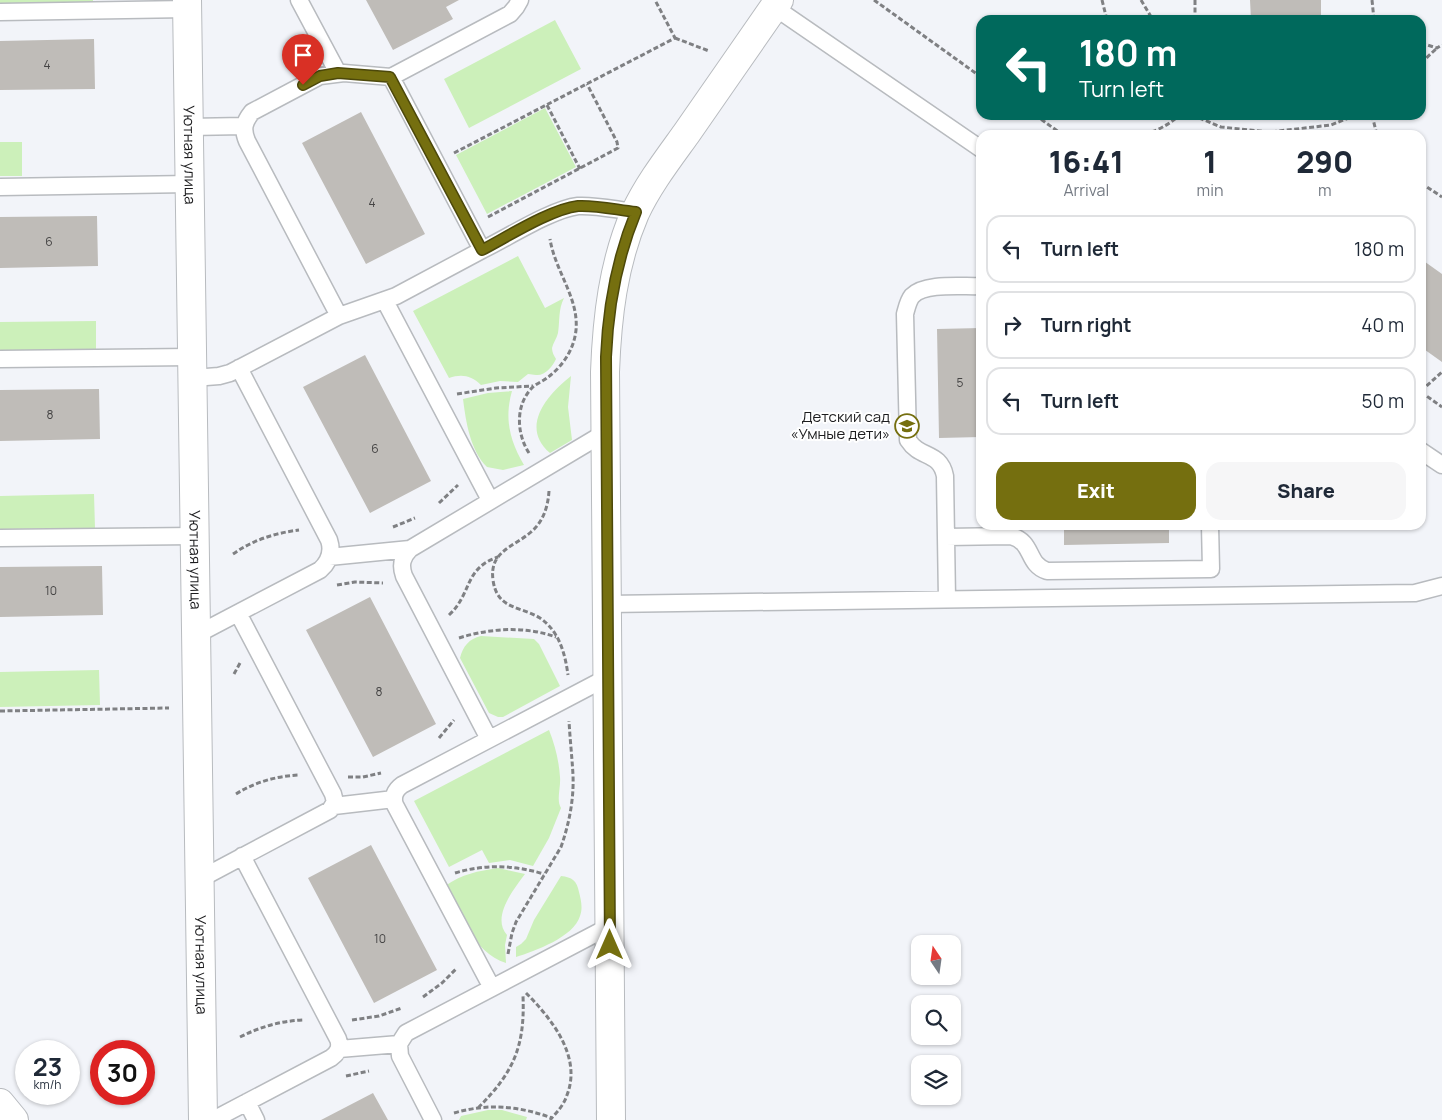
<!DOCTYPE html>
<meta charset="utf-8">
<style>
:root{--surface:#fff;--page:#f6f6f7;--text:#1f2937;--muted:#747a83;--line:#e0e1e3;--accent:#756f0f}
body{margin:0;font-family:Manrope,sans-serif;background:var(--page);color:var(--text);height:100vh;display:flex;flex-direction:column;font-size:19px;white-space:nowrap}
*{box-sizing:border-box;margin:0}
p{font-size:16px;color:var(--muted)}
.icon{flex:none;width:28px;height:28px;fill:none;stroke:currentColor;stroke-width:2;stroke-linecap:round;stroke-linejoin:round}
.map{position:relative;flex:1;overflow:hidden}
.side{position:absolute;left:976px;top:130px;width:450px;height:400px;display:flex;flex-direction:column;background:var(--surface);border-radius:15px;box-shadow:0 1px 4px #0004}
.side>*{flex:none}
.hud{position:absolute;left:976px;top:15px;width:450px;height:105px;border-radius:15px;box-shadow:0 1px 4px #0004;background:#00695c;color:#fff;overflow:hidden}
.needle{width:32px;rotate:347deg}
.fabs{position:absolute;left:911px;top:935px;display:grid;gap:10px}
.fabs a{display:grid;place-items:center;width:50px;height:50px;border-radius:10px;background:var(--surface);box-shadow:0 1px 4px #0004;font-size:25px}
.speed{position:absolute;left:15px;top:1040px;display:flex;gap:10px;font-size:25px;font-weight:700;text-align:center}
.speed>*{display:grid;place-content:center;width:65px;height:65px;border-radius:50%;background:var(--surface);box-shadow:0 1px 4px #0004;line-height:1}
.speed small{font-size:12px;font-weight:400}
.speed .limit{border:8px solid #d22;background:#fff;color:#111}
.pin{position:absolute;display:grid;place-items:center;width:42px;height:42px;color:#fff;margin:-51px -21px;border-radius:50% 50% 50% 0;rotate:-45deg;box-shadow:0 0 5px #0007}
.pin .icon{rotate:45deg}
.me{position:absolute;width:55px;margin:-28px;rotate:0deg;stroke-linejoin:round;filter:drop-shadow(0 0 4px #0008)}
.turn{display:flex;align-items:center;gap:18px;height:105px;padding:0 20px;font-size:22px}
.turn .icon{width:65px;height:65px;stroke-width:2.5}
.turn b{display:block;font-size:35px;line-height:42px}
.eta{display:flex;justify-content:space-evenly;align-items:center;height:85px;text-align:center}
.eta b{font-size:30px;font-weight:800;line-height:35px}
.button{display:flex;gap:10px;margin-top:auto;padding:10px 20px}
.button a{flex:1;height:58px;border-radius:15px;background:var(--accent);color:#fff;font-size:20px;font-weight:800;line-height:58px;text-align:center}
.button a+a{background:var(--page);color:var(--text)}
ul{padding:0;list-style:none}
li{display:flex;align-items:center;gap:15px;height:68px;margin:0 10px 8px;padding:0 10px;border:2px solid var(--line);border-radius:15px}
li div{flex:1}
li b{display:block;font-size:19px}
li em{font-style:normal}
.map>svg:first-child{display:block}
.green{fill:#ccf0ba}
.building{fill:#bfbcb8}
.lines{fill:none;stroke-linecap:round;stroke-linejoin:round}
.service-casing{stroke:#b8bbbf;stroke-width:19}
.minor-casing{stroke:#b8bbbf;stroke-width:30}
.path{stroke:#7f8083;stroke-width:3;stroke-dasharray:5 2.5;stroke-linecap:butt}
.service{stroke:#fff;stroke-width:16}
.minor{stroke:#fff;stroke-width:28}
.route-casing{stroke:#4c480a;stroke-width:12}
.route{stroke:#756f0f;stroke-width:9}
.labels{text-anchor:middle;stroke-width:4;stroke-linejoin:round;paint-order:stroke}
.number-label{font-size:12px;fill:#454444}
.street-label{font-size:15px;fill:#1c1c1e;stroke:#fff}
.poi-label{font-size:15px;fill:#1c1c1e;stroke:#fff;text-anchor:end}
</style>
<div class="map">
<svg width="1442" height="1120" viewBox="0 0 1442 1120">
<rect width="100%" height="100%" fill="#f2f4f9"/>
<path class="green" d="M0,0H93V5L0,6Z
M555,20L581,69L469,128L444,79Z
M545,108L576,167L487,214L456,155Z
M0,142H22V176H0Z
M518,256L545,308L564,298C558,310 560,321 558,333C557,338 553,343 552,348C552,352 554,356 556,359C553,366 545,376 536,375C533,375 531,374 528,374L518,382L500,381L481,385C471,375 461,374 449,378L413,311Z
M96,321V350L0,352V322Z
M571,376L568,407L572,440L550,453C519,427 548,394 571,376Z
M512,391C504,419 510,441 524,465L503,470L487,467C470,450 466,422 463,399L488,393Z
M94,494L95,528L0,529V496Z
M481,636L534,639L539,644L560,686L503,717H498L489,713L460,658C463,646 469,639 481,636Z
M99,670L100,705L0,707V672Z
M549,730C555,745 559,761 560,777C561,787 556,800 561,808L549,838L533,866L510,860L489,863L482,850L449,867L414,801Z
M498,868L525,874C514,889 491,917 507,935L505,945L506,963C473,952 460,914 445,886C462,874 478,871 498,868Z
M561,876C572,877 577,881 579,892C581,900 583,908 580,916C574,937 535,951 516,957V947L521,944L526,939L534,920Z
M488,1110H502L527,1117L526,1120H459L461,1116Z"/>
<path class="building" d="M366,0H459L446,7L453,19L393,50Z
M1250,0H1321V20H1251Z
M94,39L95,89L0,90V41Z
M361,112L425,234L366,264L302,143Z
M97,216L98,266L0,268V217Z
M1421,259L1442,274V362L1421,347Z
M981,328V437L939,438L937,329Z
M365,355L431,481L370,513L303,387Z
M99,389L100,439L0,441V390Z
M1064,525H1169V543L1064,545Z
M102,566L103,615L0,617V567Z
M370,597L436,724L373,757L306,630Z
M371,845L437,970L374,1003L308,878Z
M373,1093L388,1120H321Z"/>
<g class="lines">
<g class="service-casing">
<path id="service" d="M299,0L338,73
M774,7L981,149
M0,12L188,9
M391,77L510,14L516,7L520,0
M189,127L244,126
M0,187L190,184
M482,250C507,238 552,209 578,206C597,205 617,210 636,212
M385,301L490,500
M0,359L192,357
M193,378L219,376L230,373L339,316L247,141C242,129 244,122 252,112L320,76L344,73L391,77L482,250L396,296L339,316
M1421,451L1442,465
M946,537L1011,536C1034,542 1026,564 1047,571L1211,569L1210,525
M0,538L195,536
M329,557L410,549
M947,599L945,476C940,451 920,459 908,440L905,314C907,307 908,301 912,296C925,282 964,287 981,286
M608,604L1415,593L1442,586
M196,635L320,570C329,562 333,552 329,540L239,368
M489,739L404,576C400,565 402,557 410,549L606,432
M334,806L394,799
M200,879L330,810L335,802L333,794L238,613
M492,988L395,805C392,797 395,790 402,785L608,677
M339,1049L399,1044
M247,1102L256,1120
M213,1120L331,1058C338,1053 341,1047 338,1039L242,856
M433,1120L400,1056L399,1044L406,1033L610,926"/>
</g>
<g class="minor-casing">
<g id="minor">
<path id="s1" d="M187,0L203,1120"/>
<path d="M0,1103L14,1120"/>
<path d="M611,1120L605,372C607,318 613,264 635,213C648,185 668,159 686,134C717,89 748,45 779,0"/>
</g>
</g>
<path class="path" d="M874,0L981,77
M1102,0L1107,20
M1141,0L1153,20
M1195,0V20
M1372,0L1374,20
M675,38L709,51
M1421,43L1437,48L1442,45
M1421,63L1437,48
M547,105L580,169
M1035,115L1063,135
M1192,115L1221,127L1270,132L1331,125L1356,115
M1372,115L1377,135
M1137,135C1154,133 1167,126 1180,115
M454,153L675,38L655,0
M1421,183L1442,197
M488,217L618,148L617,142L587,84
M1421,391L1442,372
M1421,392L1442,407
M457,394L496,388L533,386
M529,453C516,433 515,403 534,386C538,383 543,381 547,378C562,367 574,350 576,330C579,298 555,271 550,239
M549,491C548,507 543,522 531,532C514,547 489,551 493,580C497,610 521,606 540,618C559,631 565,653 568,675
M439,503L458,485
M393,527L415,518
M233,554C253,540 275,533 299,530
M337,585L355,582L383,583
M449,615C472,594 464,568 498,557
M459,638C491,628 525,626 556,637
M234,674L240,663
M0,711L169,708
M439,738L454,720
M348,777H363L381,773
M236,794C255,782 277,776 299,775
M455,873C485,864 514,865 544,874
M508,954L512,933L516,922L561,847C569,824 574,800 573,775C572,757 570,739 569,721
M526,993C552,1019 582,1057 567,1095C564,1105 557,1112 550,1120
M423,997L442,983L456,969
M352,1020L379,1016L402,1008
M240,1037C260,1027 280,1021 303,1020
M346,1076L369,1071
M478,1108C514,1072 525,1046 523,996
M454,1113C488,1103 519,1106 552,1118"/>
<use href="#service" class="service"/>
<use href="#minor" class="minor"/>
</g>
<g class="lines">
<g class="route-casing">
<path id="route" d="M303,85L320,76L338,73L390,77L482,250C507,237 551,209 578,206C597,205 617,210 636,212C617,258 608,307 606,357L610,945"/>
</g>
<use href="#route" class="route"/>
</g>
<defs>
<g id="school-ring" transform="scale(1.25)"><circle r="9.5" fill="#fff" stroke="#756f0f" stroke-width="1.5"/><path d="M0-5L7-2L0 1L-7-2ZM-4 1L0 2.5L4 1V4Q0 6-4 4Z" fill="#756f0f"/></g>
</defs>
<g fill-rule="evenodd">
<use href="#school-ring" x="907" y="426"/>
</g>
<g class="labels">
<g class="number-label">
<text x="47" y="69">4</text>
<text x="372" y="207">4</text>
<text x="49" y="246">6</text>
<text x="960" y="387">5</text>
<text x="50" y="419">8</text>
<text x="375" y="453">6</text>
<text x="51" y="595">10</text>
<text x="379" y="696">8</text>
<text x="380" y="943">10</text>
</g>
<g class="street-label">
<text dy="5" stroke="none"><textPath href="#s1" startOffset="155">Уютная улица</textPath></text>
<text dy="5" stroke="none"><textPath href="#s1" startOffset="560">Уютная улица</textPath></text>
<text dy="5" stroke="none"><textPath href="#s1" startOffset="965">Уютная улица</textPath></text>
</g>
<g class="poi-label">
<text x="890" y="422">Детский сад<tspan x="890" dy="17">«Умные дети»</tspan></text>
</g>
</g>
</svg>
<div class="fabs">
<a><svg class="needle" viewBox="-14 -14 28 28"><path d="M0-13l5 13h-10z" fill="#e53935"/><path d="M0 13l5-13h-10z" fill="#747a83"/></svg></a>
<a><svg class="icon" aria-label="search" viewBox="0 0 24 24"><circle cx="10" cy="10" r="6"/><path d="M15 15l6 6"/></svg></a>
<a><svg class="icon" aria-label="layers" viewBox="0 0 24 24"><path d="M12 4l9 5-9 5-9-5zM3 14l9 5 9-5"/></svg></a>
</div>
<div class="speed"><div>23<small>km/h</small></div><div class="limit">30</div></div>
<div class="pin" style="left:303px;top:85px;background:#d93025"><svg class="icon" aria-label="arrive" viewBox="0 0 24 24"><path d="M6 21V4h12l-3 4 3 4H6"/></svg></div>
<svg class="me" style="left:610px;top:945px" viewBox="-20 -20 40 40"><path d="M0-17L14 15 0 8-14 15z" fill="#756f0f" stroke="#fff" stroke-width="4"/></svg>
<div class="hud">
<div class="turn"><svg class="icon" aria-label="left" viewBox="0 0 24 24"><path d="M17 20v-9H6M10 6l-5 5 5 5"/></svg><div><b>180 m</b>Turn left</div></div>
</div>
<section class="side">
<div class="eta">
<div><b>16:41</b><p>Arrival</p></div>
<div><b>1</b><p>min</p></div>
<div><b>290</b><p>m</p></div>
</div>
<ul>
<li><svg class="icon" aria-label="left" viewBox="0 0 24 24"><path d="M17 20v-9H6M10 6l-5 5 5 5"/></svg><div><b>Turn left</b></div><em>180 m</em></li>
<li><svg class="icon" aria-label="right" viewBox="0 0 24 24"><path d="M7 20v-9h11M14 6l5 5-5 5"/></svg><div><b>Turn right</b></div><em>40 m</em></li>
<li><svg class="icon" aria-label="left" viewBox="0 0 24 24"><path d="M17 20v-9H6M10 6l-5 5 5 5"/></svg><div><b>Turn left</b></div><em>50 m</em></li>
</ul>
<div class="button"><a>Exit</a><a>Share</a></div>
</section>
</div>
